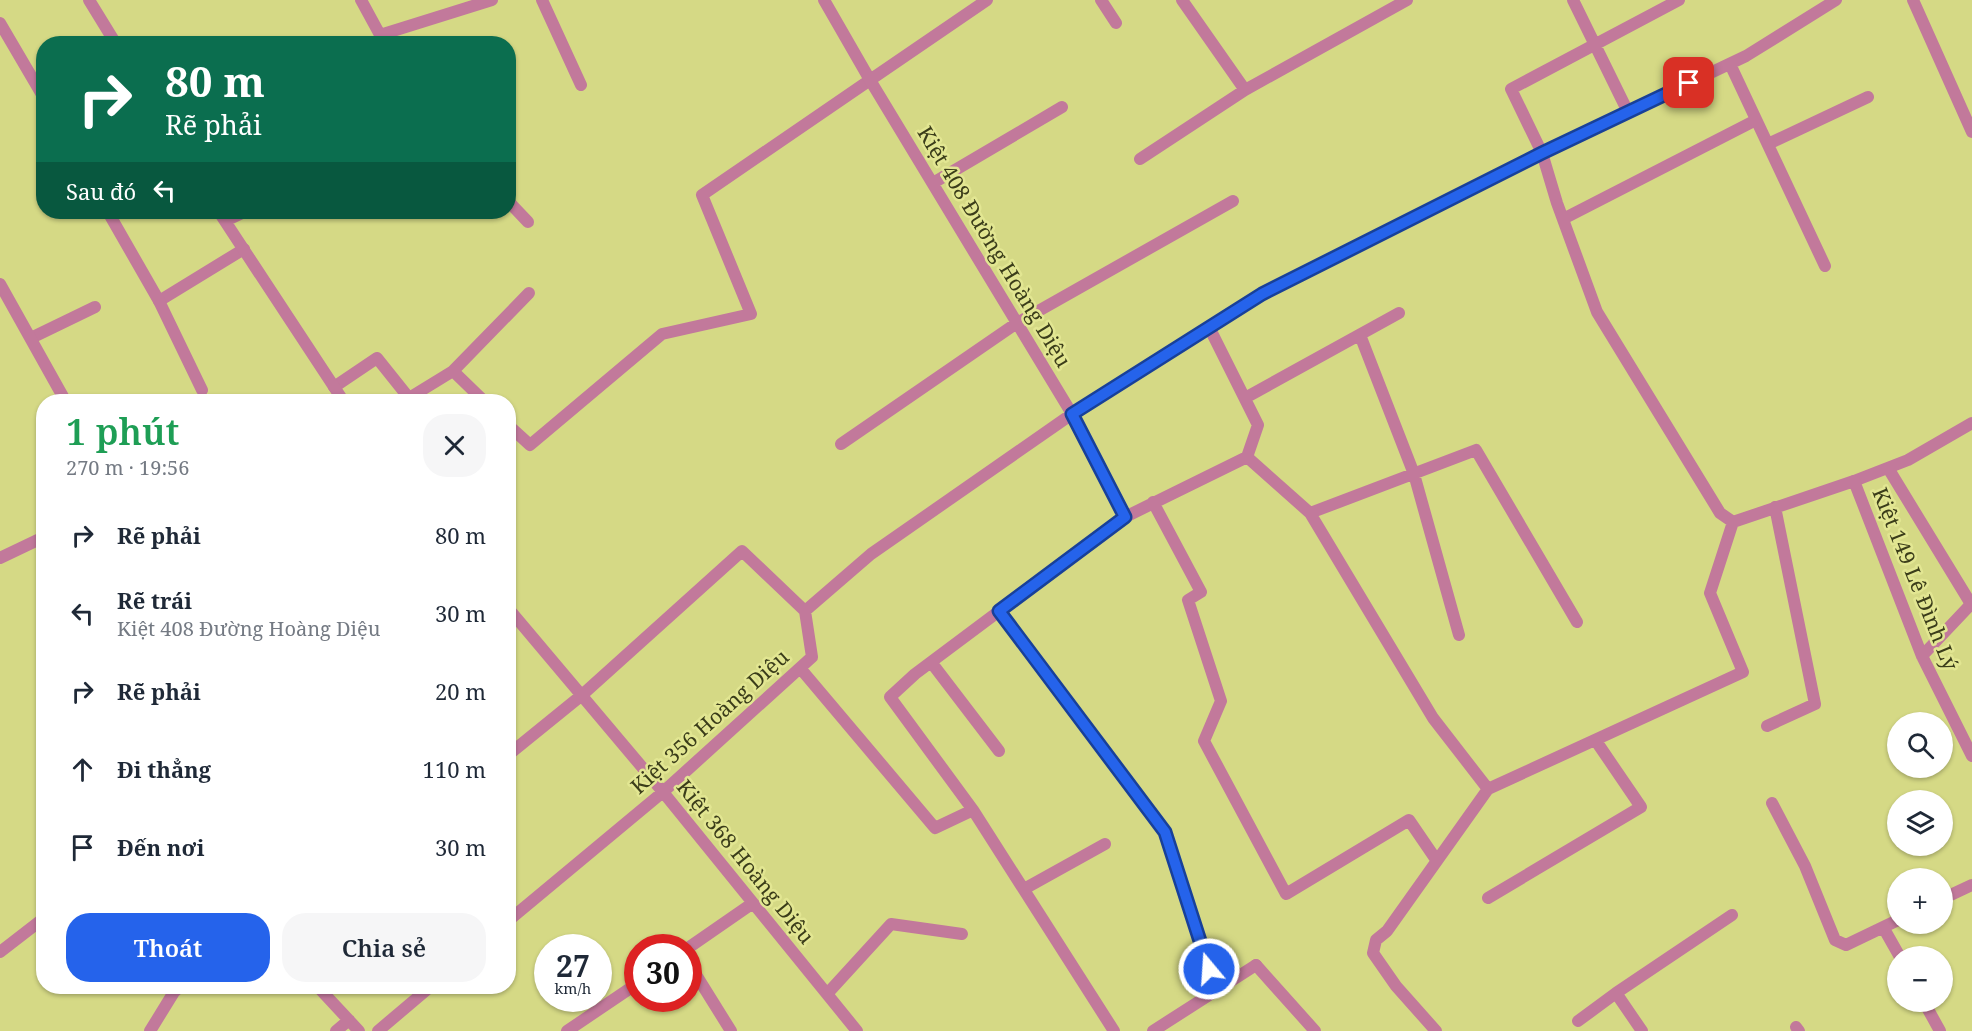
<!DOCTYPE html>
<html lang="vi">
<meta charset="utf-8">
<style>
:root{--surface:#fff;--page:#f6f6f7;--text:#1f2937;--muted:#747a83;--accent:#2563eb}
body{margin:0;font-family:"Noto Serif",serif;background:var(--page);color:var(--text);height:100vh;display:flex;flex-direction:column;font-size:22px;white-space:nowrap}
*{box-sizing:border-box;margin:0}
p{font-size:20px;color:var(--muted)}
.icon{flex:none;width:33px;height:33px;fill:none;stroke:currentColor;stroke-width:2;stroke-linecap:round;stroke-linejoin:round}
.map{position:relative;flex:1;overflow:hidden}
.drawer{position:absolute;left:36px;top:394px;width:480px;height:600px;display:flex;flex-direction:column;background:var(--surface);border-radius:24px;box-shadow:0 2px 4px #0004}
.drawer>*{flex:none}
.banner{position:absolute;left:36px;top:36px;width:480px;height:183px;border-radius:24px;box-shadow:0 2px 4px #0004;background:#0b6e4f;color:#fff;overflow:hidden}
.controls{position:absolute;left:1887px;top:712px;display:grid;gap:12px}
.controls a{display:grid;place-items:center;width:66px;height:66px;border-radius:50%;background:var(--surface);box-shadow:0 2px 4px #0004;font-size:30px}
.speed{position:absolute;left:534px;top:934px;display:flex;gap:12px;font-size:30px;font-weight:700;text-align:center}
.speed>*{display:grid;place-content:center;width:78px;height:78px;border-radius:50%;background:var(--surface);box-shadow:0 2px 4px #0004;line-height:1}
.speed small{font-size:15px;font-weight:400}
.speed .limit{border:9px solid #d22;background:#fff;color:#111}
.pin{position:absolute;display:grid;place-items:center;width:51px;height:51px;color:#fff;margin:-26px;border-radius:12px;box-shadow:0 3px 9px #0006}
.me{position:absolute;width:66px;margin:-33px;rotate:342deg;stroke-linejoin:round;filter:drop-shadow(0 0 4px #0008)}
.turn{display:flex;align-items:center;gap:21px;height:126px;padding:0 30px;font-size:27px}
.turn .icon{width:78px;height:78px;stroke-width:2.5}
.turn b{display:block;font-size:42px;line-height:51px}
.then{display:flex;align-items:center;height:57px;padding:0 30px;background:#0003;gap:12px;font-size:22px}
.round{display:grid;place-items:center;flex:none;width:63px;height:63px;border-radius:24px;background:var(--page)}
.headline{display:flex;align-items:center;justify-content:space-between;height:102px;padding:0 30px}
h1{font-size:36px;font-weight:600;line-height:45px;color:#1e9e55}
.button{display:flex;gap:12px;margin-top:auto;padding:12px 30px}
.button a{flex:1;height:69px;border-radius:24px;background:var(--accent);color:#fff;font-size:24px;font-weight:600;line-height:69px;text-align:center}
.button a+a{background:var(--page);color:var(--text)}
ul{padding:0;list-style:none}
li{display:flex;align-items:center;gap:18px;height:78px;padding:0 30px}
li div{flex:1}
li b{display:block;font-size:22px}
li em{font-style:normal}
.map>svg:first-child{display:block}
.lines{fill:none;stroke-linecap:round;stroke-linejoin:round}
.service{stroke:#c2799b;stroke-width:12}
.minor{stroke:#c2799b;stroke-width:12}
.route-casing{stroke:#184099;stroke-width:15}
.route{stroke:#2563eb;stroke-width:10}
.labels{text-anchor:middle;stroke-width:5;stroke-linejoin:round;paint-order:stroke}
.street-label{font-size:21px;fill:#3b3d1a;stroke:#e2e692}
</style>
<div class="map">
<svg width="1972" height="1031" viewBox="0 0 1972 1031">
<rect width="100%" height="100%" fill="#d5d985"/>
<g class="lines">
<path class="service" d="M159,301L244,249
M31,338L95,307
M334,387L377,358L409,398L453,371
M485,402L453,371L529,293
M508,425L530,445L662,334L751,314L702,195L870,80
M1888,468L1971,604
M1854,481L1908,460L1972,423
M1616,993L1642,1031
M1578,1021L1616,993L1732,915
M1796,1027L1799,1031
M1153,1031L1256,965"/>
<path class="minor" d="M89,0L116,44
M361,0L385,44
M542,0L581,85
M824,0L870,80L1072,414L1125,517
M1101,0L1116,23
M1182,0L1245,90
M1573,0L1628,112
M1679,0L1511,89L1542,153L1557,203L1597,312L1720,513L1733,522
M1913,0L1972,132
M0,23L44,98
M380,35L492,0
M1730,64L1825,266
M870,80L987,0
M1768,144L1868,97
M1140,159L1245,90L1407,0
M933,183L1062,107
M508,201L528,222
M108,212L159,301L202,390
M219,212L344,402
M1563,219L1756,120
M225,221L244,212
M0,284L66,402
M1360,335L1414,474L1459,635
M1245,398L1399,313
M841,444L1017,323L1233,201
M1247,457L1310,513L1433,718L1488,789
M1153,502L1201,592L1188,600L1221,701L1204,741L1286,894L1409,820L1437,861
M1310,513L1476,450L1577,622
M1733,522L1854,481L1922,656L1972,756
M0,558L44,537
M508,608L663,792L857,1031
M999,611L1165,832L1216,991
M1922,656L1972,603
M931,662L999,751
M800,668L935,828L973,810
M1767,726L1815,704L1775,507
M508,755L582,695L742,551L805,611
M1772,803L1805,866L1835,940L1846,945L1898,920
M1024,889L1105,844
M1488,898L1641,807L1596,741
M1942,899L1972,885
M508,921L663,792L812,657L805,611L871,554L1072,414L1261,294L1542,153L1746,56L1836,0
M1883,927L1900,957
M688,948L753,903
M0,952L44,918
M688,962L731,1031
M1256,965L1315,1031
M318,987L359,1031
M827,994L891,924L962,934
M1924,1002L1940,1031
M150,1031L174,992L180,987
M336,1031L349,1020
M378,1031L430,987
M567,1031L638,983
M1114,1031L973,810L890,697L915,674L1125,517L1247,457L1258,425L1209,327
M1436,1031L1396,986L1373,953L1376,940L1387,931L1488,789L1743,672L1710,593L1733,522"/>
</g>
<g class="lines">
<g class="route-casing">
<path id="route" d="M1209,969L1165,832L999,611L1125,517L1072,414L1262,294L1542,153L1689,83"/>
</g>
<use href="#route" class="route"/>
</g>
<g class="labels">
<g class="street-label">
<text transform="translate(994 247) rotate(59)" y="7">Kiệt 408 Đường Hoàng Diệu</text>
<text transform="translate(1915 579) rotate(68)" y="7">Kiệt 149 Lê Đình Lý</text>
<text transform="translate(710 722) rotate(-42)" y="7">Kiệt 356 Hoàng Diệu</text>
<text transform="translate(745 862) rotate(51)" y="7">Kiệt 368 Hoàng Diệu</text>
</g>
</g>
</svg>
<div class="controls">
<a><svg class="icon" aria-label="search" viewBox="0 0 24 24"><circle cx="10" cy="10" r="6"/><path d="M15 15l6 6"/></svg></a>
<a><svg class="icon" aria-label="layers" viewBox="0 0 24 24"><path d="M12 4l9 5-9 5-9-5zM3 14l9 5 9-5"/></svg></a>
<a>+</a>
<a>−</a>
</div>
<div class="speed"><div>27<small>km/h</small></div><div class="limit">30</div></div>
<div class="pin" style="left:1689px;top:83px;background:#d93025"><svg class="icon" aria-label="arrive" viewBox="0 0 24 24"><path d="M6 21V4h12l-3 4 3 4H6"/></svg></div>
<svg class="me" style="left:1209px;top:969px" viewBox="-20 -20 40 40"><circle r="17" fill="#2563eb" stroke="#fff" stroke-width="3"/><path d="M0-11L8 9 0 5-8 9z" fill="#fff"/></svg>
<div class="banner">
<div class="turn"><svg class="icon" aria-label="right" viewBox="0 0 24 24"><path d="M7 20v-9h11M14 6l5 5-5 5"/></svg><div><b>80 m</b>Rẽ phải</div></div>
<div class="then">Sau đó<svg class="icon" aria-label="left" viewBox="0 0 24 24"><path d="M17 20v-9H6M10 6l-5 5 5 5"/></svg></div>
</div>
<section class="drawer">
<div class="headline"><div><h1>1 phút</h1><p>270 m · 19:56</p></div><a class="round"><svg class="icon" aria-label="close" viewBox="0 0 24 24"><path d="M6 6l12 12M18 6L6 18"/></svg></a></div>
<ul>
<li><svg class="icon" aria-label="right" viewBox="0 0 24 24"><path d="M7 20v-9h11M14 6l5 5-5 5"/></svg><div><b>Rẽ phải</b></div><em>80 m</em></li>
<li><svg class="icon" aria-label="left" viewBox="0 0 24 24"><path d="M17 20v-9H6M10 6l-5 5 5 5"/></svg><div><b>Rẽ trái</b><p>Kiệt 408 Đường Hoàng Diệu</p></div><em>30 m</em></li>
<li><svg class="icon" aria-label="right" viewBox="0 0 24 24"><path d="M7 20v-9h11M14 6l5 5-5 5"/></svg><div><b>Rẽ phải</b></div><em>20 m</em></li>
<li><svg class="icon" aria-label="ahead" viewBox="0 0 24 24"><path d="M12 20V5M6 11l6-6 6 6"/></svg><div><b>Đi thẳng</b></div><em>110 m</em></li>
<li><svg class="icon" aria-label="arrive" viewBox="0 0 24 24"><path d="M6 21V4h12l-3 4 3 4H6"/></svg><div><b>Đến nơi</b></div><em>30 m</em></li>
</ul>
<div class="button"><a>Thoát</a><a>Chia sẻ</a></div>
</section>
</div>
